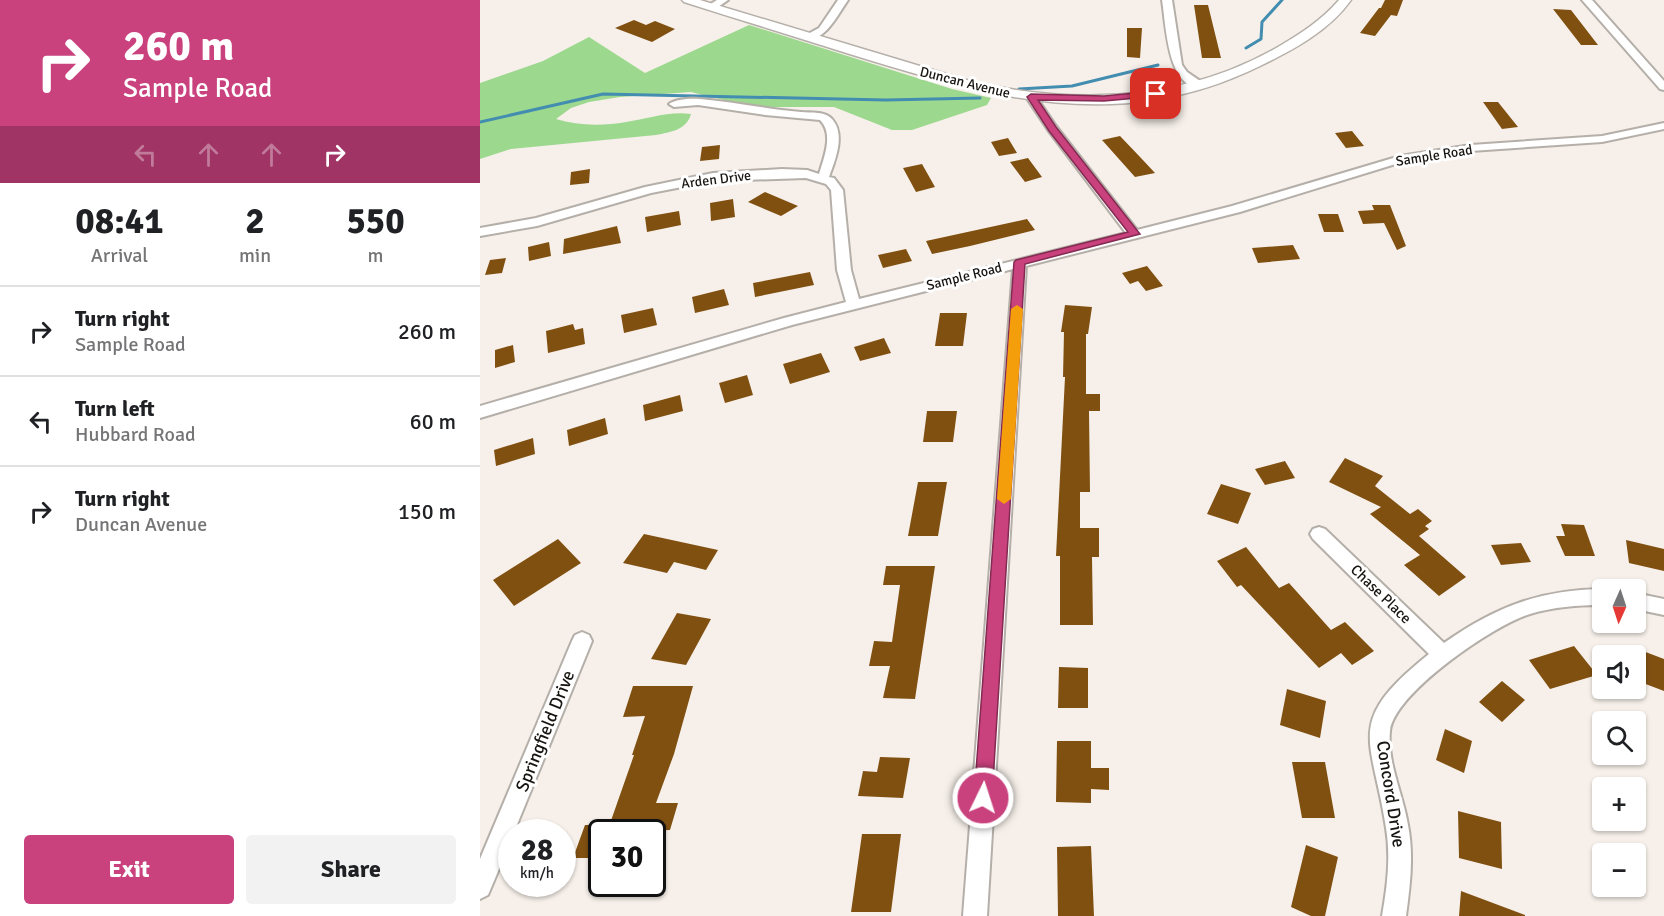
<!DOCTYPE html>
<meta charset="utf-8">
<style>
:root{--surface:#fff;--page:#f2f2f2;--text:#202124;--muted:#757577;--line:#e0e0e0;--accent:#c9417d}
body{margin:0;font-family:Signika,sans-serif;background:var(--page);color:var(--text);height:100vh;display:flex;flex-direction:column;font-size:22px;white-space:nowrap}
*{box-sizing:border-box;margin:0}
p{font-size:20px;color:var(--muted)}
.icon{flex:none;width:33px;height:33px;fill:none;stroke:currentColor;stroke-width:2;stroke-linecap:round;stroke-linejoin:round}
.map{position:relative;flex:1;overflow:hidden}
.panel{display:flex;flex-direction:column;background:var(--surface);width:480px}
.panel>*{flex:none}
.top-card{background:#c9417d;color:#fff;overflow:hidden}
.needle{width:39px;rotate:183deg}
.tools{position:absolute;left:1112px;top:579px;display:grid;gap:12px}
.tools a{display:grid;place-items:center;width:54px;height:54px;border-radius:6px;background:var(--surface);box-shadow:0 2px 4px #0004;font-size:30px}
.speed{position:absolute;left:18px;top:819px;display:flex;gap:12px;font-size:30px;font-weight:700;text-align:center}
.speed>*{display:grid;place-content:center;width:78px;height:78px;border-radius:50%;background:var(--surface);box-shadow:0 2px 4px #0004;line-height:1}
.speed small{font-size:15px;font-weight:400}
.speed .limit{border:3px solid #111;border-radius:9px;background:#fff;color:#111}
.pin{position:absolute;display:grid;place-items:center;width:51px;height:51px;color:#fff;margin:-26px;border-radius:12px;box-shadow:0 3px 9px #0006}
.me{position:absolute;width:66px;margin:-33px;rotate:4deg;stroke-linejoin:round;filter:drop-shadow(0 0 4px #0008)}
.turn{display:flex;align-items:center;gap:21px;height:126px;padding:0 24px;font-size:27px}
.turn .icon{width:78px;height:78px;stroke-width:2.5}
.turn b{display:block;font-size:42px;line-height:51px}
.lanes{display:flex;align-items:center;height:57px;padding:0 24px;background:#0003;justify-content:center;gap:30px;direction:ltr}
.lanes .off{opacity:.35}
.eta{display:flex;justify-content:space-evenly;align-items:center;height:102px;text-align:center}
.eta b{font-size:36px;font-weight:700;line-height:42px}
.button{display:flex;gap:12px;margin-top:auto;padding:12px 24px}
.button a{flex:1;height:69px;border-radius:6px;background:var(--accent);color:#fff;font-size:24px;font-weight:700;line-height:69px;text-align:center}
.button a+a{background:var(--page);color:var(--text)}
ul{padding:0;list-style:none}
li{display:flex;align-items:center;gap:18px;height:90px;padding:0 24px;border-top:2px solid var(--line)}
li div{flex:1}
li b{display:block;font-size:22px}
li em{font-style:normal}
main{display:flex;flex:1;min-height:0}
.map>svg:first-child{display:block}
.green{fill:#9dd88f}
.lines{fill:none;stroke-linecap:round;stroke-linejoin:round}
.stream{stroke:#438db0;stroke-width:3}
.building{fill:#805011}
.minor-casing{stroke:#b5afa9;stroke-width:4}
.major-casing{stroke:#b5afa9;stroke-width:3}
.minor{fill:#fff;fill-rule:evenodd}
.major{fill:#fff;fill-rule:evenodd}
.route{fill:#c9417d;stroke:#832a51;stroke-width:1.5}
.slow{fill:#f59e0b}
.labels{text-anchor:middle;stroke-width:6;stroke-linejoin:round;paint-order:stroke}
.far-street-label{font-size:14px;fill:#171512;stroke:#fff}
.street-label{font-size:15px;fill:#171512;stroke:#fff}
.near-street-label{font-size:18px;fill:#171512;stroke:#fff}
</style>
<main>
<section class="panel">
<div class="top-card">
<div class="turn"><svg class="icon" aria-label="right" viewBox="0 0 24 24"><path d="M7 20v-9h11M14 6l5 5-5 5"/></svg><div><b>260 m</b>Sample Road</div></div>
<div class="lanes"><svg class="icon off" aria-label="left" viewBox="0 0 24 24"><path d="M17 20v-9H6M10 6l-5 5 5 5"/></svg><svg class="icon off" aria-label="ahead" viewBox="0 0 24 24"><path d="M12 20V5M6 11l6-6 6 6"/></svg><svg class="icon off" aria-label="ahead" viewBox="0 0 24 24"><path d="M12 20V5M6 11l6-6 6 6"/></svg><svg class="icon" aria-label="right" viewBox="0 0 24 24"><path d="M7 20v-9h11M14 6l5 5-5 5"/></svg></div>
</div>
<div class="eta">
<div><b>08:41</b><p>Arrival</p></div>
<div><b>2</b><p>min</p></div>
<div><b>550</b><p>m</p></div>
</div>
<ul>
<li><svg class="icon" aria-label="right" viewBox="0 0 24 24"><path d="M7 20v-9h11M14 6l5 5-5 5"/></svg><div><b>Turn right</b><p>Sample Road</p></div><em>260 m</em></li>
<li><svg class="icon" aria-label="left" viewBox="0 0 24 24"><path d="M17 20v-9H6M10 6l-5 5 5 5"/></svg><div><b>Turn left</b><p>Hubbard Road</p></div><em>60 m</em></li>
<li><svg class="icon" aria-label="right" viewBox="0 0 24 24"><path d="M7 20v-9h11M14 6l5 5-5 5"/></svg><div><b>Turn right</b><p>Duncan Avenue</p></div><em>150 m</em></li>
</ul>
<div class="button"><a>Exit</a><a>Share</a></div>
</section>
<div class="map">
<svg width="1184" height="916" viewBox="0 0 1184 916">
<rect width="100%" height="100%" fill="#f7f0ea"/>
<path class="green" d="M269,25L472,89L511,98L507,105L432,130H412L354,107H272L211,92L140,97L109,102L91,108L76,119C98,126 123,126 146,122C168,119 188,111 211,114C207,130 190,132 176,135L31,149L0,159V83L63,61L109,37L165,73Z"/>
<g class="lines">
<path class="stream" d="M766,48L781,39L782,22L802,0
M539,89L592,86L678,65
M0,122L123,94L406,100L500,98"/>
</g>
<path class="building" d="M905,0H923L917,16L911,15L895,36L880,33L899,8H901Z
M714,5H728L741,58H722Z
M1073,9L1091,10L1118,45H1101Z
M154,20L166,25L175,21L195,29L172,42L135,28Z
M647,28H662L660,58L647,57Z
M1003,102H1018L1038,127L1022,129Z
M872,131L884,146L866,148L855,133Z
M640,136L661,158L675,173L655,177L622,140Z
M528,138L537,153L519,156L511,142Z
M240,145L239,159L220,161L222,147Z
M548,158L562,177L545,182L530,162Z
M442,164L455,187L436,192L423,168Z
M110,169L109,183L90,185L91,172Z
M285,192L318,206L301,216L268,202Z
M253,199L255,217L231,221L230,203Z
M892,205H910L926,246L917,250L904,223L883,224L878,211L894,210Z
M199,211L201,225L167,232L165,217Z
M838,214H858L864,232H844Z
M547,219L555,230L490,246L452,254L446,241Z
M137,226L141,243L83,254L84,239Z
M69,242L71,256L49,261L48,247Z
M813,245L820,259L778,263L772,248Z
M426,249L432,261L403,268L398,255Z
M26,258L22,273L5,275L10,260Z
M667,266L683,286L666,291L658,281L650,284L642,273Z
M330,272L334,285L275,297L273,283Z
M244,289L249,305L215,313L212,297Z
M585,305L612,307L608,334H606V394H620V411H609L610,492H600V528H619V557H612L613,625H580V556H576L585,377H583L584,332H581Z
M173,308L177,325L144,333L141,315Z
M460,313H487L483,346H455Z
M93,324L95,330L103,328L105,344L68,353L66,331Z
M404,338L411,353L380,361L374,347Z
M33,345L35,362L15,368V350Z
M341,353L350,372L310,384L303,364Z
M267,375L273,395L245,403L239,383Z
M200,395L203,411L165,421L163,405Z
M447,411H477L473,442H443Z
M125,418L128,434L89,446L87,430Z
M53,438L55,454L16,466L14,450Z
M865,458L903,476L895,486L930,514L938,509L952,521L945,526L949,529L939,536L986,577L959,596L924,565L940,555L890,514L901,507L849,482Z
M805,461L815,478L785,485L775,469Z
M438,482H467L458,536H428Z
M741,484L771,493L758,524L727,514Z
M1081,524L1104,525L1115,556H1085L1076,536H1085Z
M164,534L238,550L226,570L194,562L187,573L143,563Z
M78,539L101,563L34,606L13,580Z
M1146,540L1184,549V571L1149,563Z
M1041,543L1051,562L1021,565L1011,545Z
M766,547L799,588L809,583L851,630L865,622L894,651L872,665L861,653L839,668L761,585L757,587L737,561Z
M406,566H455L435,699L403,698L410,666H389L394,641L412,642L420,585H403Z
M197,613L231,619L206,665L171,659Z
M1094,646L1117,675L1070,689L1049,660Z
M1155,648L1184,659V691L1155,680Z
M579,667L608,668V708H578Z
M1022,681L1045,700L1022,722L999,702Z
M153,686H213L194,754L176,803H198L190,830L127,832L154,755H152L165,716L143,717Z
M807,689L846,701L840,738L800,725Z
M965,729L992,741L984,773L956,760Z
M577,741H611V768H629V790L611,789V803L576,802Z
M400,757L430,758L423,798L378,796L383,771L397,772Z
M812,762H845L855,818H822Z
M978,811L1021,822L1022,869L979,858Z
M105,825H122V858H93Z
M382,834H421L411,912H371Z
M826,845L858,857L845,916H831L811,907Z
M611,846L614,916H578L577,847Z
M981,891L1045,915V916H979Z"/>
<g class="lines">
<g class="minor-casing">
<path id="minor" d="M237,0H248L235,9H229V5Z
M358,0H368C358,14 346,41 326,39V35L339,28Z
M682,0H692L702,65L707,72L723,83V87C687,92 686,23 682,0Z
M1102,0H1112L1184,81V90L1180,89Z
M551,94L555,95L576,126L657,230L752,206L920,156L991,145L1122,136L1184,123V129L1122,142L991,151L922,162L760,212L546,266L507,916H483L533,269L312,325L0,418V406L304,318L366,302L357,270L351,190L346,184L326,178L233,181L171,193L57,226L0,236V228L56,218L165,187L233,173L302,169L327,170L339,174C344,157 354,134 340,120L285,115L218,105L194,107L189,104C195,99 211,98 220,99C254,102 287,109 321,112C332,113 345,111 352,119C366,135 355,160 349,177L354,178L363,190L371,270L379,299L646,233L568,130L546,97Z
M839,527L845,529L964,643C1015,607 1059,590 1122,589L1123,590L1122,605C1098,605 1073,607 1050,614C1014,625 914,693 910,731C907,763 923,794 928,825C934,856 930,886 926,916H902C907,887 911,858 906,828C892,736 863,723 949,654L833,539L830,534L833,529Z
M1155,593L1184,599V615L1155,609Z
M102,632L109,635L112,641L34,832H32V838L8,895L0,899V859L92,641L95,635Z"/>
</g>
<g class="major-casing">
<path id="major" d="M202,0H220L493,82C597,105 704,101 798,47C820,34 842,20 859,0H871C849,31 813,50 780,66C640,135 512,98 373,55C317,37 260,20 204,2Z"/>
</g>
<use href="#minor" class="minor"/>
<use href="#major" class="major"/>
</g>
<path class="route" d="M676,91L679,92V96L624,101L558,100L576,127L660,234L545,264L512,798L510,804L503,807L497,804L494,798L534,262L536,260L648,232L569,131L547,97L551,94L624,96Z"/>
<path class="slow" d="M537,305L543,309L531,499L524,504L517,499L531,309Z"/>
<g class="labels">
<g class="far-street-label">
<text transform="translate(485 82) rotate(14)" y="5">Duncan Avenue</text>
<text transform="translate(954 155) rotate(-9)" y="5">Sample Road</text>
<text transform="translate(236 179) rotate(-7)" y="5">Arden Drive</text>
<text transform="translate(484 276) rotate(-14)" y="5">Sample Road</text>
</g>
<g class="street-label">
<text transform="translate(901 594) rotate(44)" y="5">Chase Place</text>
</g>
<g class="near-street-label">
<text transform="translate(65 731) rotate(-68)" y="6">Springfield Drive</text>
<text transform="translate(911 794) rotate(81)" y="6">Concord Drive</text>
</g>
</g>
</svg>
<div class="tools">
<a><svg class="needle" viewBox="-14 -14 28 28"><path d="M0-13l5 13h-10z" fill="#e53935"/><path d="M0 13l5-13h-10z" fill="#757577"/></svg></a>
<a><svg class="icon" aria-label="sound" viewBox="0 0 24 24"><path d="M4 9h4l5-4v14l-5-4H4zM17 9q2 3 0 6"/></svg></a>
<a><svg class="icon" aria-label="search" viewBox="0 0 24 24"><circle cx="10" cy="10" r="6"/><path d="M15 15l6 6"/></svg></a>
<a>+</a>
<a>−</a>
</div>
<div class="speed"><div>28<small>km/h</small></div><div class="limit">30</div></div>
<div class="pin" style="left:676px;top:94px;background:#d93025"><svg class="icon" aria-label="arrive" viewBox="0 0 24 24"><path d="M6 21V4h12l-3 4 3 4H6"/></svg></div>
<svg class="me" style="left:503px;top:798px" viewBox="-20 -20 40 40"><circle r="17" fill="#c9417d" stroke="#fff" stroke-width="3"/><path d="M0-11L8 9 0 5-8 9z" fill="#fff"/></svg>
</div>
</main>
